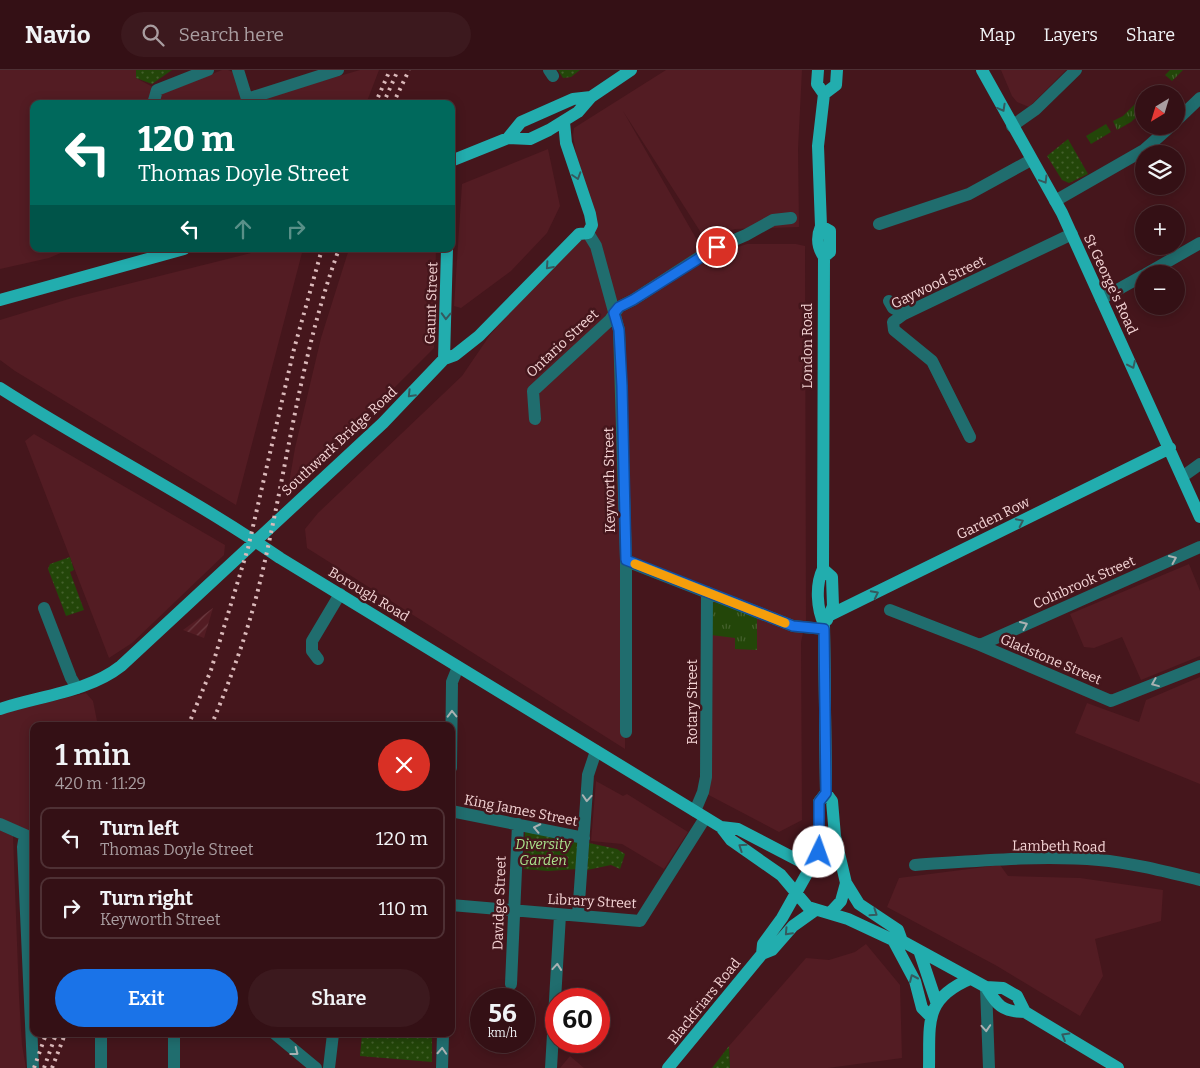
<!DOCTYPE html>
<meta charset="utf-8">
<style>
:root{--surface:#341015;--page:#3c191e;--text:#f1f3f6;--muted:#a99da0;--line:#4e3034;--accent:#1a73e8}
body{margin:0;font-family:Bitter,serif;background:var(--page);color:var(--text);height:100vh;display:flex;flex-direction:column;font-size:19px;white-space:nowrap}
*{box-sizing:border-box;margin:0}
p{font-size:16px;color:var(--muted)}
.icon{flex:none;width:28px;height:28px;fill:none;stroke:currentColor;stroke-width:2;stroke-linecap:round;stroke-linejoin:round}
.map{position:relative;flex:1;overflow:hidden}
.drawer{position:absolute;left:30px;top:652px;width:425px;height:315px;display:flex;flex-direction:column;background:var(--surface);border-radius:10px;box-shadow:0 2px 12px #0003,0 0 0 1px var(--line)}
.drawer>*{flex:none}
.banner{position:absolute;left:30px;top:30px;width:425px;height:152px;border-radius:10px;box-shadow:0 2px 12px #0003,0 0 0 1px var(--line);background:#00695c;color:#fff;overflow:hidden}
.needle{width:32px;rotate:218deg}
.tools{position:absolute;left:1135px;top:15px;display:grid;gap:10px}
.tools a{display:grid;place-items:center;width:50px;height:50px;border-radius:50%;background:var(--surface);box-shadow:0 2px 12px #0003,0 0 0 1px var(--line);font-size:25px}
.speed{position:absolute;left:470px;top:918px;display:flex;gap:10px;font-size:25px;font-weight:700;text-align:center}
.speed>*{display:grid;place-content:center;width:65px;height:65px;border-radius:50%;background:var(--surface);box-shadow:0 2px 12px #0003,0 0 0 1px var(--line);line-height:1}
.speed small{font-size:12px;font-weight:400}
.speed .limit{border:8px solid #d22;background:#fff;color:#111}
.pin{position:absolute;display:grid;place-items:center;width:42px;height:42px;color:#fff;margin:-21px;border:2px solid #fff;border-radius:50%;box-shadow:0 1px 5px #0007}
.me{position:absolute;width:55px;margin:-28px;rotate:3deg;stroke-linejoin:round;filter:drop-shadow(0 0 4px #0008)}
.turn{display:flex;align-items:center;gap:18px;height:105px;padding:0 25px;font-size:22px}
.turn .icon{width:65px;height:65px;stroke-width:2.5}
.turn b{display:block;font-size:35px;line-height:42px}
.lanes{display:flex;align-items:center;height:48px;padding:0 25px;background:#0003;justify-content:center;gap:25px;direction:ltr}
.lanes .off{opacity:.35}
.round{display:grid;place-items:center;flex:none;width:52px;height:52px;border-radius:26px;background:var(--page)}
.summary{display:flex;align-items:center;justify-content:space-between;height:85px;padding:0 25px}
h1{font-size:30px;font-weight:600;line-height:38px}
.button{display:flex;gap:10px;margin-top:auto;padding:10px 25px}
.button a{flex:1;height:58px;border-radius:30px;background:var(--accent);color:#fff;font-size:20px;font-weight:600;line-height:58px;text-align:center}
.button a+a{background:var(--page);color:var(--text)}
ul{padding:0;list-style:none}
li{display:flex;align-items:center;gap:15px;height:62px;margin:0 10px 8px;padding:0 15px;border:2px solid var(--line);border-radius:10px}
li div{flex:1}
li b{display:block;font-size:19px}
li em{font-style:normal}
header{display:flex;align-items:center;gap:30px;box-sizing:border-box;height:70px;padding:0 25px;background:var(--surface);border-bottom:1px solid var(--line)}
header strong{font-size:24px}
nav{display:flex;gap:28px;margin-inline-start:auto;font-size:18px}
.search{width:350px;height:45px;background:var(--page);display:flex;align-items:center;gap:12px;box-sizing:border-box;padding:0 18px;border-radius:28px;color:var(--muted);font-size:19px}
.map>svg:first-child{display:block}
.built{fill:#531c23}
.industrial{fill:url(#industrial-furrows)}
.grass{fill:url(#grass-tufts)}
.park{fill:url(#park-dots)}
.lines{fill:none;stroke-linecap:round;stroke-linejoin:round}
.street{stroke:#206d6e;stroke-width:12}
.primary{stroke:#22adae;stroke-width:12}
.rail{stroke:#dbb9ba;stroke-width:4;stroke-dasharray:2.5 5;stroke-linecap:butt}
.oneway{stroke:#355a5e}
.oneway2{stroke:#aab1b2}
.route-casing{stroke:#114b97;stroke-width:12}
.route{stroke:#1a73e8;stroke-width:9}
.slow{stroke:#f59e0b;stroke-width:9}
.labels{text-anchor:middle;stroke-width:5;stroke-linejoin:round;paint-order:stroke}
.street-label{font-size:14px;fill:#f5d5d6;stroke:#45161c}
.park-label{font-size:14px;font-style:italic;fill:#abe58d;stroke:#45161c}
</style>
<header>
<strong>Navio</strong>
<div class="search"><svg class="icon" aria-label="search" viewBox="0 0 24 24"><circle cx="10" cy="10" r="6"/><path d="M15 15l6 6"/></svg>Search here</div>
<nav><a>Map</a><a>Layers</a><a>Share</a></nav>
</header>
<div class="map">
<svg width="1200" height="998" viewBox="0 0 1200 998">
<defs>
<pattern id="industrial-furrows" width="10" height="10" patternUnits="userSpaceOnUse" patternTransform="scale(1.25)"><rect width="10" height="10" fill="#531c23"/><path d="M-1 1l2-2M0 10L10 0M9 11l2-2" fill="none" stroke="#6c3c42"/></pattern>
<pattern id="grass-tufts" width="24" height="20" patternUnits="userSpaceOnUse" patternTransform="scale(1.25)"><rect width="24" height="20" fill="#234609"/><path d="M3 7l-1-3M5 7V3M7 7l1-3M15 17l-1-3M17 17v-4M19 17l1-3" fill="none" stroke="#44602c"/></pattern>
<pattern id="park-dots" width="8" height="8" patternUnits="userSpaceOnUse" patternTransform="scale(1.25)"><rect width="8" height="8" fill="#234609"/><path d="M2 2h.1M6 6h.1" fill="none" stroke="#44602c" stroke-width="1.8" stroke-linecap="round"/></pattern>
</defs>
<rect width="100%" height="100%" fill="#45161c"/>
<path class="built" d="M0,0H136V8L164,23L222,0H228L235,3L250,32L360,0H379L366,34H34V179H70L49,188L0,199Z
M666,0H802L798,79L799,157L735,159L719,164L707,172L623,41L709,191L723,182L747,174H796L805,176L806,550L801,572L802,750L779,762L703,722L708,529L626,491L625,679L307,478L305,459L318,443L462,306L490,265L531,218L588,161L573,65L574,58Z
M1001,0H1066L1029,37L1017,32L1012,26Z
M548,79L560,136L547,163L511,201L461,238L454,236L462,114Z
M267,179H303L236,435L15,301L0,290V250L72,228Z
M349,179H436L434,278L287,425L295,378L321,268Z
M34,364L225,475L224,485L132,573L109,588L25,371Z
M1189,494L1200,521V586L1141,610L1122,567L1094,578L1084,577L1070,544Z
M1200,607V714L1075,663L1087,633L1139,652L1146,630Z
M86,623L93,631L98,656H34V765L0,749V644Z
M596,711L623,726L627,724L688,762L664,799L622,774L591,771Z
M0,760L13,766L19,926L22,975L26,998H0Z
M1000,795L1008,806L1080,808L1163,820L1161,851L1095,869L1103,906L1080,946L997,896L887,837L899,808Z
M866,874L900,915L902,988L828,998H730L729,976L806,888L829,890L855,882Z
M570,986L584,998H560Z"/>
<path class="industrial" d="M213,538L204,568L183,560Z"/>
<path class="grass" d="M1170,0H1183L1172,11L1165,5Z
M1144,25V40L1131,52L1117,60L1113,51L1123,46Z
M1106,54L1111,62L1091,74L1086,66Z
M711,532L727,534L757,546V580L735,579V568L711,565Z"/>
<path class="park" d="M136,0H172L152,14L136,8Z
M558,0H580L571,7L563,8Z
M1068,69L1088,104L1069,113L1062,110L1047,86Z
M70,487L74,500L70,502L84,540L66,546L48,499L50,494Z
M525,760L579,772L578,799L548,801L524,799Z
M589,773L617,779L625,784L620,799L611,795L587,800Z
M362,964H432V992L360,986Z
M729,976L730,998H712Z"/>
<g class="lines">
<path class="street" d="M238,0L247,29L338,0
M549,0L553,6
M153,34L157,20L208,0
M1176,51L1200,28
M1012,56L1036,39L1076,0
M1055,131L1144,80L1171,56
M879,154L969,124L1031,90
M588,163L596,176L619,260L626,491V662
M1146,204L1200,173
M1101,229L1144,205
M889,231L893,238L904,244
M535,349L533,321L610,250L619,237L633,230L709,181L746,165L773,150L791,148
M970,367L932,291L894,260L893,252L904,244L1072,164
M1182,407L1200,394
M626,491L793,556L824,559
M44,538L71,608L77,618
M890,540L980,575L1111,631L1200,596
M980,575L1200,477
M318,589L312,581V571L340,524
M451,698L452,612L458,597
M451,741L584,768
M695,741L703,722L706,707L707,522
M0,754L34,769
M25,765L23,777L33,998
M915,795C976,791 1038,785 1099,790C1133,793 1167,802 1200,810
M451,835L640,851L705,748
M578,846L588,705L596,681
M511,914L518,754
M986,917L989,998
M101,964V998
M275,964L316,998
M174,998V964
M329,998L333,964
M442,998L443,964
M551,998L560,845"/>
<path class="primary" d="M982,0L1062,143L1200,447
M824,24L836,15L837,0
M508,68L521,52L573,29L591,27
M451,91L508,68L530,69L549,60L578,42L591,27L631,0
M821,156L830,161V182L824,187
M0,230L184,179
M444,289L447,179
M0,318C92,377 190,426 280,488L721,757L731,770L781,805L808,837L848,849L893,870L902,871L986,917L1003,918L1017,926L1025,942L1118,998
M823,499L832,507L833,536L827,550
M830,545L1170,378
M0,639C39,626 88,622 121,596L383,353L444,289L455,285L479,266L579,164L588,163L592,155L590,144L566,73L564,52
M826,723L832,731L835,766L846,813L841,831L830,843
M721,757L738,759L811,797
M846,813L859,834L898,860L902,871
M893,870L915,911L922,938L930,946
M920,883L937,934
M762,884L763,874L782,848L819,782V732L826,723L824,554C817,539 815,515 823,499L824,187C817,177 816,168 821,156L818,76L824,24L817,14L818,0
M986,917C997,935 1002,942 1025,942
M668,998L762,884L772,880L793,856L814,841
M929,998C930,954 923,929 970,909"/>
<path class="rail" d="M375,34L390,0
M383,34L398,0
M393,34L409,0
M188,656L211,600L248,478L294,279L322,179
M211,656C229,613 245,570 257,524C286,409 298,291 339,179
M34,998L46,964
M44,998L56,964
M52,998L65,964"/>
</g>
<defs><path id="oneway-chevron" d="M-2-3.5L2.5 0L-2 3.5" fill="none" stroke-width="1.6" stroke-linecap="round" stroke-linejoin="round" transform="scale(1.25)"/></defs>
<g class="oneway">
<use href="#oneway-chevron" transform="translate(1002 38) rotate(61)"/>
<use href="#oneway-chevron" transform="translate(577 106) rotate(72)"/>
<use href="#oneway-chevron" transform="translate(1044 110) rotate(59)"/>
<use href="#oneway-chevron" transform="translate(549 196) rotate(132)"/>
<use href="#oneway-chevron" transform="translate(446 246) rotate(92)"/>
<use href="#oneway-chevron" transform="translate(1132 295) rotate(65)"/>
<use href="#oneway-chevron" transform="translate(411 324) rotate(134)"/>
<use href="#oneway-chevron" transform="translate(1020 452) rotate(-26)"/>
<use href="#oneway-chevron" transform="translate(875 524) rotate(-27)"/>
<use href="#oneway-chevron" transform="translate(742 777) rotate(-146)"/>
<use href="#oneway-chevron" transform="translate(874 843) rotate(34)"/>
<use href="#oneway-chevron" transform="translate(788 862) rotate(133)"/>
<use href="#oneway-chevron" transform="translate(913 908) rotate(-114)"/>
<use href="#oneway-chevron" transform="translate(1065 966) rotate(-149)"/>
</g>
<g class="oneway2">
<use href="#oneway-chevron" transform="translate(1173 489) rotate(-24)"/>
<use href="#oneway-chevron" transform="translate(1024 555) rotate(-24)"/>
<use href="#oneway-chevron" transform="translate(1155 613) rotate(158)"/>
<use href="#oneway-chevron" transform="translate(452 644) rotate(-91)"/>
<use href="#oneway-chevron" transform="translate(587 728) rotate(94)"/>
<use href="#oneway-chevron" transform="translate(537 758) rotate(-168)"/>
<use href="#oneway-chevron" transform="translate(557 897) rotate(-85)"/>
<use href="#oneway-chevron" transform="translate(986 958) rotate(86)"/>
<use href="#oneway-chevron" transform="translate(442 981) rotate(-87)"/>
<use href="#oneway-chevron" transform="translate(295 982) rotate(37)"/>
</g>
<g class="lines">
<g class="route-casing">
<path id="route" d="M717,177L633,230L619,237L614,243L619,260L622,316L626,490L793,556L824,559L826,723L819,732V782"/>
</g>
<use href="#route" class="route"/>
<path class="slow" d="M635,494L785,553"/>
</g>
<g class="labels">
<g class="street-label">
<text transform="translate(938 212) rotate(-26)" y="5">Gaywood Street</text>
<text transform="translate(1111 214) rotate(65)" y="5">St George's Road</text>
<text transform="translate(431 233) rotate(-88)" y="5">Gaunt Street</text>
<text transform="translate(562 273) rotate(-43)" y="5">Ontario Street</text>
<text transform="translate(807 276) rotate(-90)" y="5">London Road</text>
<text transform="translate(339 371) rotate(-43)" y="5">Southwark Bridge Road</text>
<text transform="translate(609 410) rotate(-91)" y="5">Keyworth Street</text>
<text transform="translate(993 448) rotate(-26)" y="5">Garden Row</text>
<text transform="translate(1084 512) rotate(-24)" y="5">Colnbrook Street</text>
<text transform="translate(369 524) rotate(31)" y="5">Borough Road</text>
<text transform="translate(1051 589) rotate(23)" y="5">Gladstone Street</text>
<text transform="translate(692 632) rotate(-90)" y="5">Rotary Street</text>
<text transform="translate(521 740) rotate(11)" y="5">King James Street</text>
<text transform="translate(1059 776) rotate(1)" y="5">Lambeth Road</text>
<text transform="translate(592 831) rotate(3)" y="5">Library Street</text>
<text transform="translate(499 833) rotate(-88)" y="5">Davidge Street</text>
<text transform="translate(704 931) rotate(-51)" y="5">Blackfriars Road</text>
</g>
<g class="park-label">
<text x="543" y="779">Diversity<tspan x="543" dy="16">Garden</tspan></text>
</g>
</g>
</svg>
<div class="tools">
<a><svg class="needle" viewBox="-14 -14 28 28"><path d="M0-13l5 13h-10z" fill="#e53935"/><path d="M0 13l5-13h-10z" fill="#a99da0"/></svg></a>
<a><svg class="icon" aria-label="layers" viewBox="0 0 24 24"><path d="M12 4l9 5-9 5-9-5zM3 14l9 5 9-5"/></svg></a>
<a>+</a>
<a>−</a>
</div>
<div class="speed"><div>56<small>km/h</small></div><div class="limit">60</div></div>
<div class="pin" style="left:717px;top:177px;background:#d93025"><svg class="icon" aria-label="arrive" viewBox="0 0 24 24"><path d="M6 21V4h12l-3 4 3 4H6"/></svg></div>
<svg class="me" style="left:819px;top:782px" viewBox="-20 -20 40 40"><circle r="19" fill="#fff"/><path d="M0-13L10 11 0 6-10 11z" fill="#1a73e8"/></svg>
<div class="banner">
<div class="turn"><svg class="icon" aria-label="left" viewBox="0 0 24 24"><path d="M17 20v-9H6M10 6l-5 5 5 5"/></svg><div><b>120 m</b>Thomas Doyle Street</div></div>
<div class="lanes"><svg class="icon" aria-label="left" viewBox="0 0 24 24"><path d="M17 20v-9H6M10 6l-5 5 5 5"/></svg><svg class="icon off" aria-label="ahead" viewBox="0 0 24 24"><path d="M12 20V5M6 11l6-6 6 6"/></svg><svg class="icon off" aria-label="right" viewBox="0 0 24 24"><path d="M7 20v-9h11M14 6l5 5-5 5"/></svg></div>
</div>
<section class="drawer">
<div class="summary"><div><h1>1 min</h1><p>420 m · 11:29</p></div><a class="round" style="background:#d93025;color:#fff"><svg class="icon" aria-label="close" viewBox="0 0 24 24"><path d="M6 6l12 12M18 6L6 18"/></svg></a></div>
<ul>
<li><svg class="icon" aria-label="left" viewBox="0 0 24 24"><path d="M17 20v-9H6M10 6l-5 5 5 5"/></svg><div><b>Turn left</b><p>Thomas Doyle Street</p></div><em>120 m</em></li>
<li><svg class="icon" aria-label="right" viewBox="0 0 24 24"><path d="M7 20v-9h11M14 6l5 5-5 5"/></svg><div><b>Turn right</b><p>Keyworth Street</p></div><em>110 m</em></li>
</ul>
<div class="button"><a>Exit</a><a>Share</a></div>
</section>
</div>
